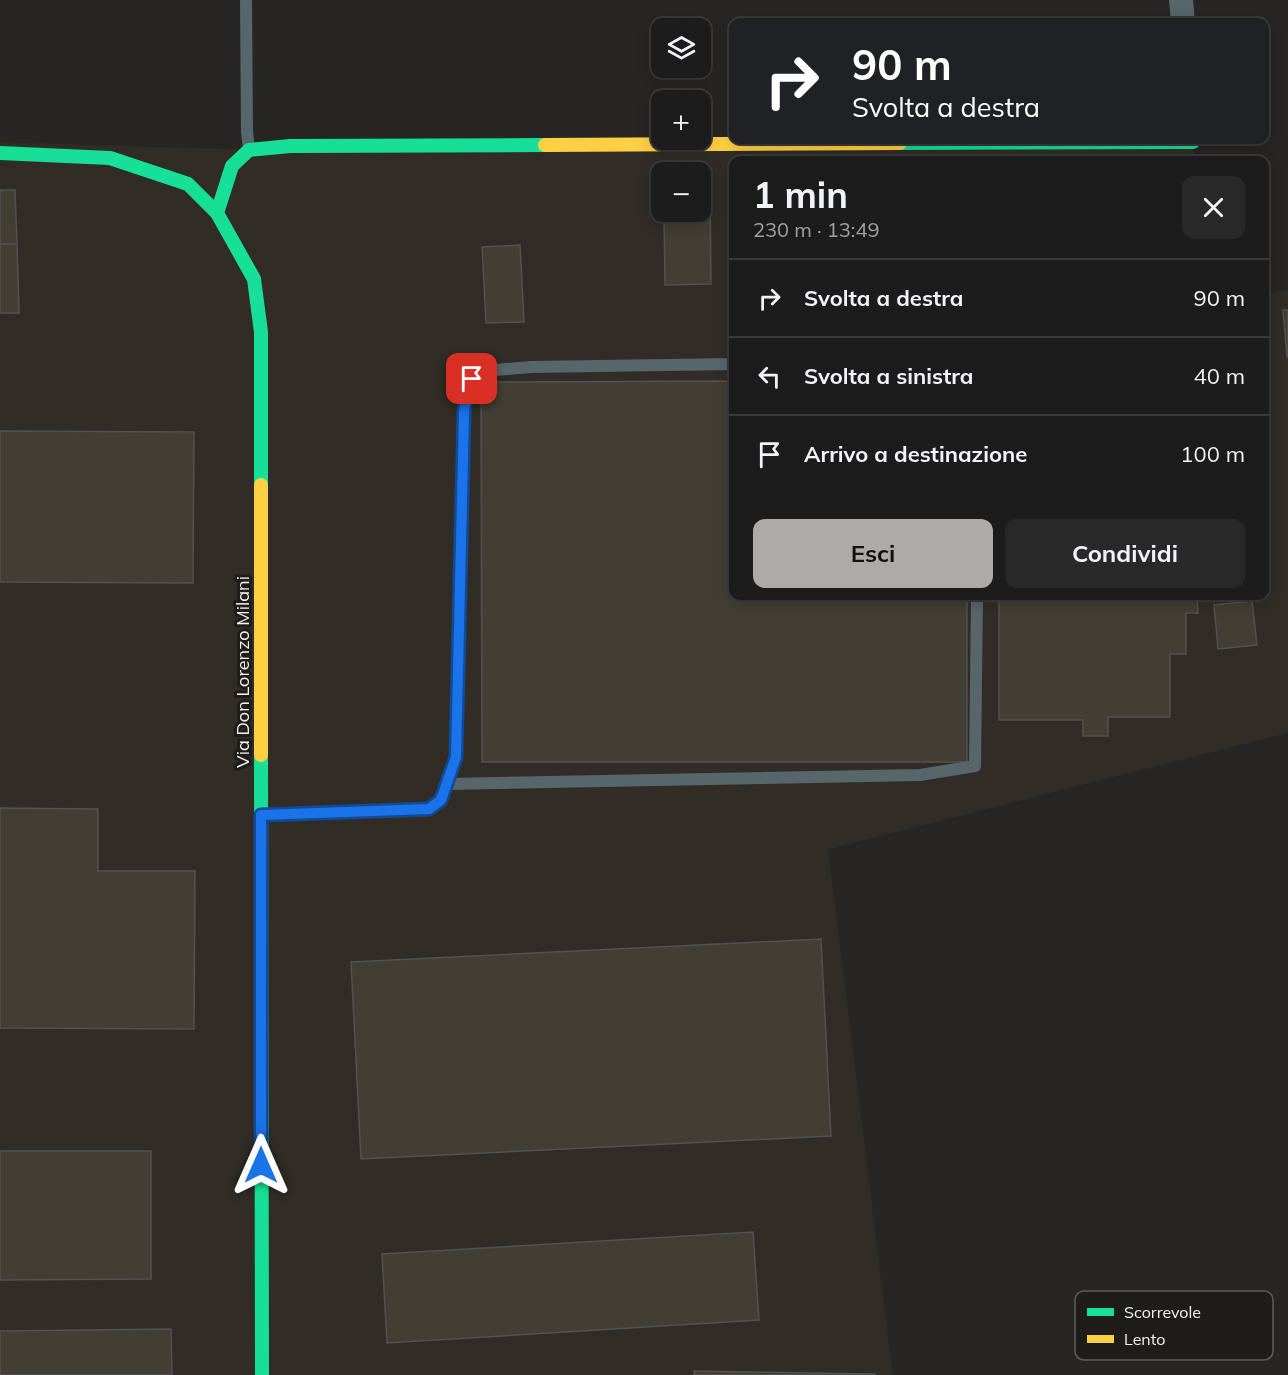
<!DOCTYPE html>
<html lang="it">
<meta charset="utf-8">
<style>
:root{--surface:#1d1c1c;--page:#2a2929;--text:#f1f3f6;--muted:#a0a1a3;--line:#3b3a3b;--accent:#acabaa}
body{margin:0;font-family:Mulish,sans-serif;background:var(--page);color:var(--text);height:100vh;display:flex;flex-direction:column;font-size:22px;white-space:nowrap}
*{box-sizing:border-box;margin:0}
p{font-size:20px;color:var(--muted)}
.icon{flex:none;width:33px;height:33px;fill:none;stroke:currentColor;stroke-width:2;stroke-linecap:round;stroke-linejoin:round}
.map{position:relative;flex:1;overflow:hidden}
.sheet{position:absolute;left:729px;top:156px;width:540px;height:444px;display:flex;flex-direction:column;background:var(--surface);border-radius:12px;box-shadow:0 3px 15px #0003,0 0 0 2px var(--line)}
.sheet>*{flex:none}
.hud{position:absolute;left:729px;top:18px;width:540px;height:126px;border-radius:12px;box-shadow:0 3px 15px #0003,0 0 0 2px var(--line);background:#202124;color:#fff;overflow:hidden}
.controls{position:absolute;left:651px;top:18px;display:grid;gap:12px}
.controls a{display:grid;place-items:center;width:60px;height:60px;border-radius:12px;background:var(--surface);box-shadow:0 3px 15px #0003,0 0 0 2px var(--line);font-size:30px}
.pin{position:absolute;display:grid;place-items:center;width:51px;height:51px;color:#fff;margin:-26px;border-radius:12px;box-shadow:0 3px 9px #0006}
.me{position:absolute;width:66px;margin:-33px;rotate:0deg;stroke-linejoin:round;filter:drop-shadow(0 0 4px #0008)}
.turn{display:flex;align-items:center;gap:21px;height:126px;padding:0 24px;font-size:27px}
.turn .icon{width:78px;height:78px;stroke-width:2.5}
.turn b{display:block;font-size:42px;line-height:51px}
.round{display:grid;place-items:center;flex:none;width:63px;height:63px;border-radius:12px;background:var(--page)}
.summary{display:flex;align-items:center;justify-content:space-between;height:102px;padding:0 24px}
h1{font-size:36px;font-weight:700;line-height:45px}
.button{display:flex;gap:12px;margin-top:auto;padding:12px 24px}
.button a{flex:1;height:69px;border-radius:12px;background:var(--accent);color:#111;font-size:24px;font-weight:700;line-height:69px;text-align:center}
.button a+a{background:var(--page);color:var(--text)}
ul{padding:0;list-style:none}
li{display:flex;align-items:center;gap:18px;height:78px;padding:0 24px;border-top:2px solid var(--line)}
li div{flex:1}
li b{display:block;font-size:22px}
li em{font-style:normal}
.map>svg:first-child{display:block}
.built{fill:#312d26;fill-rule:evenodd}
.building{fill:#423e34;stroke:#525150;stroke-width:1.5}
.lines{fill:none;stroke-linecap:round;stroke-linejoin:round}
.lane{stroke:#57666b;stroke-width:12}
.street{stroke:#57666b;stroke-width:24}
.fast{stroke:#16e098;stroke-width:14}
.slow{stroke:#ffcf43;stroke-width:14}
.route-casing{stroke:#114b97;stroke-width:15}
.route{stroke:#1a73e8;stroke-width:10}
.labels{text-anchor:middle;stroke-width:6;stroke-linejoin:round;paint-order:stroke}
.street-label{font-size:18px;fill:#f4f3f1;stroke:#1f1d1a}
.key{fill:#1f1d1a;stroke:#5f5d5a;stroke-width:1.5}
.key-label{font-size:16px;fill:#f4f3f1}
</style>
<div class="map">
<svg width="1288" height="1375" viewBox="0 0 1288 1375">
<rect width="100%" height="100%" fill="#272625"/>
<path class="built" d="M0,142L249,150L1193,142L1195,160H734V596H1264L1265,294L1288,290V733L828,849L893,1375H0ZM662,172H700V212H662Z"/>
<path class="building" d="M700,188H710L711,284L665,285L664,212H700Z
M0,190H15L17,244H0Z
M0,244H17L19,313H0Z
M520,245L524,322L486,323L482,247Z
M1283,310H1288V357H1287Z
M734,381V596H967V762H482L481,382Z
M0,431L194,432L193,583L0,582Z
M999,596H1197L1198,613H1186V654H1170V717H1108V736H1083V720H999Z
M1252,601L1257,645L1218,649L1214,605Z
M0,808L98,809V871H195L194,1029L0,1028Z
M821,939L831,1136L361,1159L351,962Z
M0,1151H151V1279L0,1280Z
M753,1232L759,1320L387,1343L382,1254Z
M171,1329L172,1375H0V1331Z
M694,1371L875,1374V1375H694Z"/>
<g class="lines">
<path class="lane" d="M246,0L247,132L249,149
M447,784L920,775L975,766L977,596
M262,815L429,809L441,800L456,757L464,413L466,394L472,379L484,371L531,367L734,364"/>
<path class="street" d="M1181,0L1183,22"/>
<path class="fast" d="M900,143L1193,142L1192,140
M0,153L110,158L188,184L217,213L254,279L261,332V485
M217,213L232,166L249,150L290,146L545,145
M261,755L262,1375"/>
<path class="slow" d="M545,145L900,143
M261,485V755"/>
</g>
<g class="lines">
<g class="route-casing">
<path id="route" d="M261,1165V815L429,809L441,800L456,757L464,413L466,394L472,379"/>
</g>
<use href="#route" class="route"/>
</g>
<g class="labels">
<g class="street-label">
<text transform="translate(243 672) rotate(-90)" y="6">Via Don Lorenzo Milani</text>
</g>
</g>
<rect x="1075" y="1291" width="198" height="69" rx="9" class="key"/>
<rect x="1087" y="1308" width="27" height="8" fill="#16e098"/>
<rect x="1087" y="1335" width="27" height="8" fill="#ffcf43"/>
<g class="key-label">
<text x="1124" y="1318">Scorrevole</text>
<text x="1124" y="1345">Lento</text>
</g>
</svg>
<div class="controls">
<a><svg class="icon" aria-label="layers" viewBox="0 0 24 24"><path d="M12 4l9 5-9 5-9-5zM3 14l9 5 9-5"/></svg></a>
<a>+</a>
<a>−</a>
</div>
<div class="pin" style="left:472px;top:379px;background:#d93025"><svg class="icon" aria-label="arrive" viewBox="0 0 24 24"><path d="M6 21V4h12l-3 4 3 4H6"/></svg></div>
<svg class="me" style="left:261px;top:1165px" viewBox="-20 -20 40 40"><path d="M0-17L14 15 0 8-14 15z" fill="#1a73e8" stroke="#fff" stroke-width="4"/></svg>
<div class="hud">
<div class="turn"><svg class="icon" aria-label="right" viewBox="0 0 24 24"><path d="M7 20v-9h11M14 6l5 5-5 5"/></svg><div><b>90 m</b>Svolta a destra</div></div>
</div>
<section class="sheet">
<div class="summary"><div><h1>1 min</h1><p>230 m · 13:49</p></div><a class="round"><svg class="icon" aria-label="close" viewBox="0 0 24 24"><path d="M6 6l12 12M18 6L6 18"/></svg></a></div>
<ul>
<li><svg class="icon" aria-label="right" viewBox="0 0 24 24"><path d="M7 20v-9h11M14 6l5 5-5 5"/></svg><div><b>Svolta a destra</b></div><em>90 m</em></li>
<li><svg class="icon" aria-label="left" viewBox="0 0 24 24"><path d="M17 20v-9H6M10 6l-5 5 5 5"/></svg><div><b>Svolta a sinistra</b></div><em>40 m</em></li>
<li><svg class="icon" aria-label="arrive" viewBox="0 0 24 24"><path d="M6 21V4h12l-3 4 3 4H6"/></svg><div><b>Arrivo a destinazione</b></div><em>100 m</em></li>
</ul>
<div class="button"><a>Esci</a><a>Condividi</a></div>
</section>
</div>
